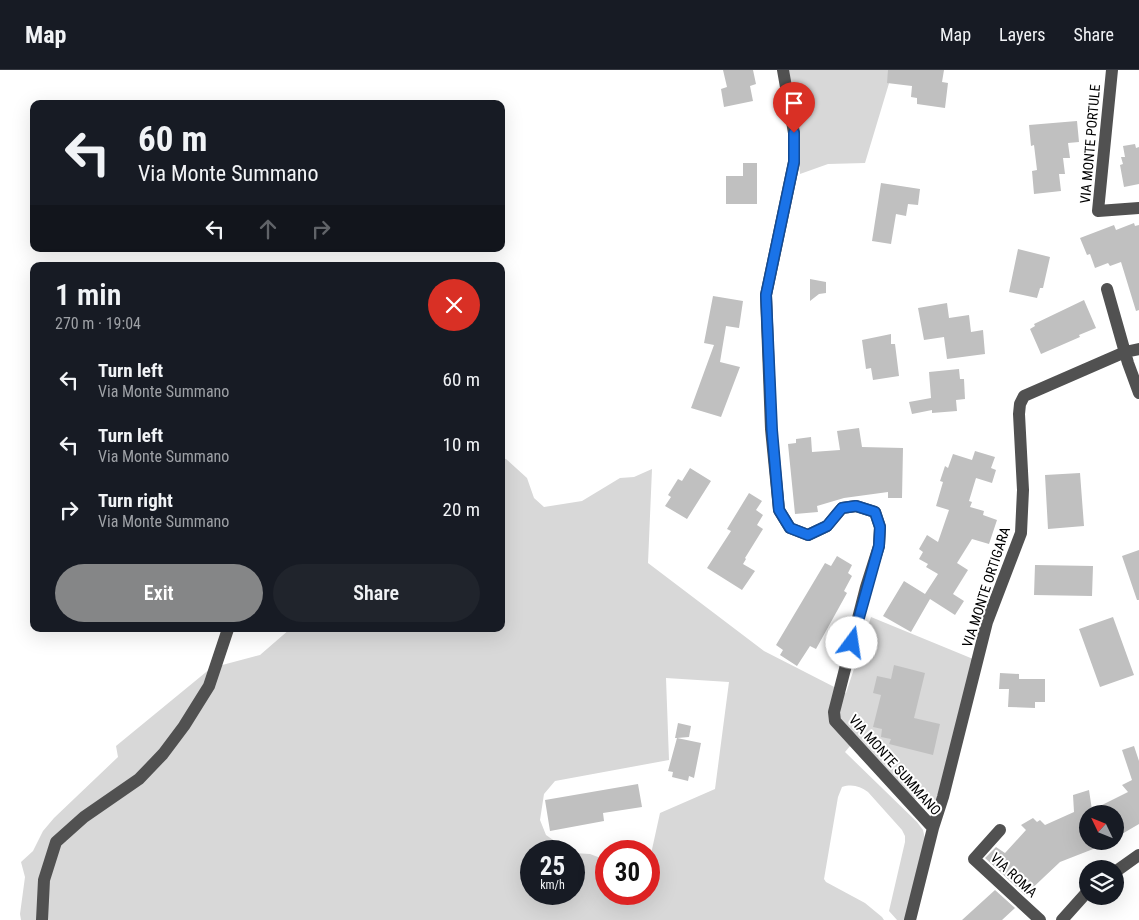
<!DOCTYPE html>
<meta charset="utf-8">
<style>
:root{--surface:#171b24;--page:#20242c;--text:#f1f3f6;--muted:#9ea1a6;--line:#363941;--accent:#858687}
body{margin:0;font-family:"Roboto Condensed",sans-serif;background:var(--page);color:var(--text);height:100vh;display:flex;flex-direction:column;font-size:19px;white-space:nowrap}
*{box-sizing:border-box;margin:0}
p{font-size:16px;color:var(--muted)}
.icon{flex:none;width:28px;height:28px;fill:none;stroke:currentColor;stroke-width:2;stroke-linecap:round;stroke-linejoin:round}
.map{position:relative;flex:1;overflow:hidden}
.details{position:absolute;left:30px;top:192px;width:475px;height:370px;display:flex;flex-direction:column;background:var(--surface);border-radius:10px;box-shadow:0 5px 20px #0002}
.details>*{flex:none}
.banner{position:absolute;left:30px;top:30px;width:475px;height:152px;border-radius:10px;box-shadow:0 5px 20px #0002;background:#171b24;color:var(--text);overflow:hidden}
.needle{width:32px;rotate:313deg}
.controls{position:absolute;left:1079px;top:735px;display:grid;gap:10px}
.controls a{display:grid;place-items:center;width:45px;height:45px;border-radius:50%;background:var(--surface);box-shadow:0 5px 20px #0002;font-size:25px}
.speed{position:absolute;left:520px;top:770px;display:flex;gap:10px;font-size:25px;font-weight:700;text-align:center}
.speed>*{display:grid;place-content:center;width:65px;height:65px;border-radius:50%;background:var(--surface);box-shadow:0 5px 20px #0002;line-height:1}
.speed small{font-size:12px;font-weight:400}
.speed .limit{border:8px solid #d22;background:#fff;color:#111}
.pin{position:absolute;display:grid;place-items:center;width:42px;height:42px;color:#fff;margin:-51px -21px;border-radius:50% 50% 50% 0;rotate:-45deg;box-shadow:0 0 5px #0007}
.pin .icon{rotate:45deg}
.me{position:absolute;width:55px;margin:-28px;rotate:14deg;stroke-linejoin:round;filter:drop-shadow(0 0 4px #0008)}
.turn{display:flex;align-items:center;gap:18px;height:105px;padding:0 25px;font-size:22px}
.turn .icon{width:65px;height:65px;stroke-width:2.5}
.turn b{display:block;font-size:35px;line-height:42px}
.lanes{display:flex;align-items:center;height:48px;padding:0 25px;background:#0003;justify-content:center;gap:25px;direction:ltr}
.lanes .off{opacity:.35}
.round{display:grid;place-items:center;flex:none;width:52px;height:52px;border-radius:26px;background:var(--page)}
.headline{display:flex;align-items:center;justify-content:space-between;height:85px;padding:0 25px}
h1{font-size:30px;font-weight:600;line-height:38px}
.button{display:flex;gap:10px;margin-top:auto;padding:10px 25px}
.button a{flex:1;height:58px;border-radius:30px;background:var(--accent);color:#fff;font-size:20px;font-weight:600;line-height:58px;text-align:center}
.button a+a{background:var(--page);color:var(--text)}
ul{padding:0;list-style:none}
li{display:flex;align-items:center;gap:15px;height:65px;padding:0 25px}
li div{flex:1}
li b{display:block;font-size:19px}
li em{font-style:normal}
header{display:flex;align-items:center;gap:30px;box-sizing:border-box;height:70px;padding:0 25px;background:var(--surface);border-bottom:1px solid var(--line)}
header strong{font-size:24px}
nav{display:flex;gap:28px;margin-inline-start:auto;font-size:18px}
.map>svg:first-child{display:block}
.green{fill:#d8d8d8;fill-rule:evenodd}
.building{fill:#c0c0c0}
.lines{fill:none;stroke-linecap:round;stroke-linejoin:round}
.minor{stroke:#515151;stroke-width:12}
.route-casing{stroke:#114b97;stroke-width:12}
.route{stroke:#1a73e8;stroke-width:9}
.labels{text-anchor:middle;stroke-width:4;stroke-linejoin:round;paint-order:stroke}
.street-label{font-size:14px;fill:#000;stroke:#fff}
</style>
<header>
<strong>Map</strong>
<nav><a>Map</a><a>Layers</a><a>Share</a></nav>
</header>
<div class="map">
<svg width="1139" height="850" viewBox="0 0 1139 850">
<rect width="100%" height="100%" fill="#fff"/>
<path class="green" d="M789,0H893L865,93L828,94L800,104Z
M501,388L506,389L527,408L534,428L544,437L582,431L620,408L634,407L652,399L648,493L764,581L846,623L871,547L978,591L942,730L910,729L856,669L845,682L917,752L923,760L925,769L905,850H897L889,841L905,772V766L902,760L868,722C860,716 852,714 842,717L838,727L824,809L826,812L865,833L882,847L884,850H21L20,844L25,807L21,792L33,781L43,761L54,748L118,687L116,676L211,598L260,585L290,559H501ZM666,608L729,612L715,719L660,743L649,793V824H606V790L590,784L574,783V824H531V781H569L546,765L540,750L544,724L555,711L669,690Z"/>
<path class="building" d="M723,0H753L756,14L750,16L753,31L724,37L721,19L727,17Z
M888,0H944L942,12L948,13L945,38L917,34V28L911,27L912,16L887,13Z
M1077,51L1079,72L1068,73L1070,88H1063L1065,104H1059L1061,121L1034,124L1032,101L1037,100L1034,75L1031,76L1029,55Z
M1135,74L1136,78L1139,77V114L1124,117L1120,95L1123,94L1121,87H1125L1123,76Z
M743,93H757V134H726V106H743Z
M881,113L920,119L918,135L908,134L906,146L896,144L891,174L872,171Z
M1134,153L1135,156L1139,155V240L1136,241L1121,192L1110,196L1108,193L1095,198L1090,184L1087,185L1080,168L1114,155L1116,160Z
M1018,179L1050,187L1043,218H1040L1037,228L1009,222Z
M810,209L826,212V223L819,224L810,231Z
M713,226L743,231L739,258L726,256L720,292L740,297L721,347L691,338L714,275L704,273Z
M1084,230L1096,258L1079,265L1080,267L1041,284L1030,259L1035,256L1034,254Z
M947,233L949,248L969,245L971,262L983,260L985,284L947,289L944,267L924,270L918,238Z
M891,264V274H895L899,306L873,310L871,298L866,299L862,270Z
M959,299L960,309H964L965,329L956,330L957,341L932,343V340L912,344L909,332L931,328L929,302Z
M859,358L862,377L903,378L902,428H888V422L844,428L817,436L818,442L795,444L788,374L796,373V369L811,367L812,382L840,380L837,361Z
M975,381L995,387L991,398L996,400L992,413L976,408L969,431L972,432L970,437L984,441L983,445L997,450L989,474L972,469L957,493L968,500L953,524L964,531L955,545L930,529L911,562L883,546L904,511L925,524L938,504L926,497L928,494L919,489L923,482L919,479L927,465L938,472L949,440L936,436L943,412L940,411L945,396L948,398L953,384L972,390Z
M690,398L711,411L687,449L665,436L671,427L668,425L678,409L682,411Z
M1080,403L1084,456L1048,459L1045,405Z
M749,423L762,431L756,440L763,445L757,455L763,459L745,488L746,489L743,494L755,501L742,520L707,498L731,461L727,459Z
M1139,480V530H1137L1122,486Z
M837,486L852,495L848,503L852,506L844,521L847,523L816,579L810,576L797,596L780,585L783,580L776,575L825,493L831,496Z
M1035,495L1093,496L1092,526L1034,525Z
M1113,547L1134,605L1100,617L1079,559Z
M894,595L925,603L914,648L940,654L933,685L889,674L891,669L881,667L882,659L873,657L881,625L873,623L877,606L891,609Z
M1000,603L1019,604V609H1045V632H1035V638L1008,637L1009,619H999Z
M678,653L691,656L689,667L677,668L701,673L694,708L689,706L688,711L672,707L673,702L668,701L677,668H675Z
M1134,676L1139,691V754L1115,768V744H1088V771L1111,772L1060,792L1025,825L985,788L996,777L1005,783L1026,760L1021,755L1033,748L1037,752L1040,750L1045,755L1074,742L1073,725L1089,720L1092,740L1128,722L1122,715L1132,710L1122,680Z
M638,714L642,737L603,743L604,751L550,761L545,730Z
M995,820L1015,838L1002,850H962Z"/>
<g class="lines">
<path class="minor" d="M783,0L794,63V92L766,225L771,359L779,440L790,458L808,465L827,456L842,438L856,436L875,442L880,457L879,476L866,517L834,642L835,651L933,758
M1112,0L1098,141L1139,138
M1107,219L1128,293L1139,323
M1000,760L974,789L1040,850
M1115,802L1139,785
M42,850L44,810L56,772L84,747L139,709L163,684L184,656L209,616L228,559
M910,850L933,758L943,727L987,552L1021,463L1023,420L1019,344L1020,334L1024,326L1125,282L1139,279
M1062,850L1088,821"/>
</g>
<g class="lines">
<g class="route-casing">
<path id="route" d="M794,63V92L766,225L772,360L779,440L790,458L808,465L827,456L842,438L856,436L875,442L880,457L879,476L852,573"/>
</g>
<use href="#route" class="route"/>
</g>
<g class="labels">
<g class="street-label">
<text transform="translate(1090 74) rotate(-85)" y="5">VIA MONTE PORTULE</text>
<text transform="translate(986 517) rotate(-72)" y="5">VIA MONTE ORTIGARA</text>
<text transform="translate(895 695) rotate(48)" y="5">VIA MONTE SUMMANO</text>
<text transform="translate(1014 805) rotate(43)" y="5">VIA ROMA</text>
</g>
</g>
</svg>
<div class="controls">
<a><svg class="needle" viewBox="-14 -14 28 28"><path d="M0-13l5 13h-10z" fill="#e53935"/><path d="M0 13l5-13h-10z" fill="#9ea1a6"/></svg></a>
<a><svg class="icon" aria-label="layers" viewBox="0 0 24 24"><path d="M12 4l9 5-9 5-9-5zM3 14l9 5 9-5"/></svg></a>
</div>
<div class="speed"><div>25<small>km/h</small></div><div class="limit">30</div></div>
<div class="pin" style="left:794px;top:63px;background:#d93025"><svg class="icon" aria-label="arrive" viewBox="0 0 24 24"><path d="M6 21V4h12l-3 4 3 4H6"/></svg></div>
<svg class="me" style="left:852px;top:573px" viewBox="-20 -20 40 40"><circle r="19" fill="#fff"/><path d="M0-13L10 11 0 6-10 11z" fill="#1a73e8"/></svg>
<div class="banner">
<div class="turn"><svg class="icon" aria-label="left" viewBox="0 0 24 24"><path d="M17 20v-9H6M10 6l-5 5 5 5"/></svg><div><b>60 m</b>Via Monte Summano</div></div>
<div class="lanes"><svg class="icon" aria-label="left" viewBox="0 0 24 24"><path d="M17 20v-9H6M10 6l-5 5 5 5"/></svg><svg class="icon off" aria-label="ahead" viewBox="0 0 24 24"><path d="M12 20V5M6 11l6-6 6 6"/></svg><svg class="icon off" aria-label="right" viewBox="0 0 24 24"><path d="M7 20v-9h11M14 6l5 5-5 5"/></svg></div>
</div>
<section class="details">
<div class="headline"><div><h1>1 min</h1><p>270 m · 19:04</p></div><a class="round" style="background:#d93025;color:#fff"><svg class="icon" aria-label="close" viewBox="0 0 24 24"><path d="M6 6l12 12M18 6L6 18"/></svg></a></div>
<ul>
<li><svg class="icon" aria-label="left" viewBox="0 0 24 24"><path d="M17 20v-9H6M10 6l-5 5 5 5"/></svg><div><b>Turn left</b><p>Via Monte Summano</p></div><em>60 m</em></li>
<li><svg class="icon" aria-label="left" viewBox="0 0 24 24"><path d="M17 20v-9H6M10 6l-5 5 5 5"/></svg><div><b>Turn left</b><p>Via Monte Summano</p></div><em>10 m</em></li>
<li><svg class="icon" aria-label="right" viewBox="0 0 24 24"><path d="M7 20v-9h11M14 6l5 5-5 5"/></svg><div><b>Turn right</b><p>Via Monte Summano</p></div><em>20 m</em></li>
</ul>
<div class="button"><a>Exit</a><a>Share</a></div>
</section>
</div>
